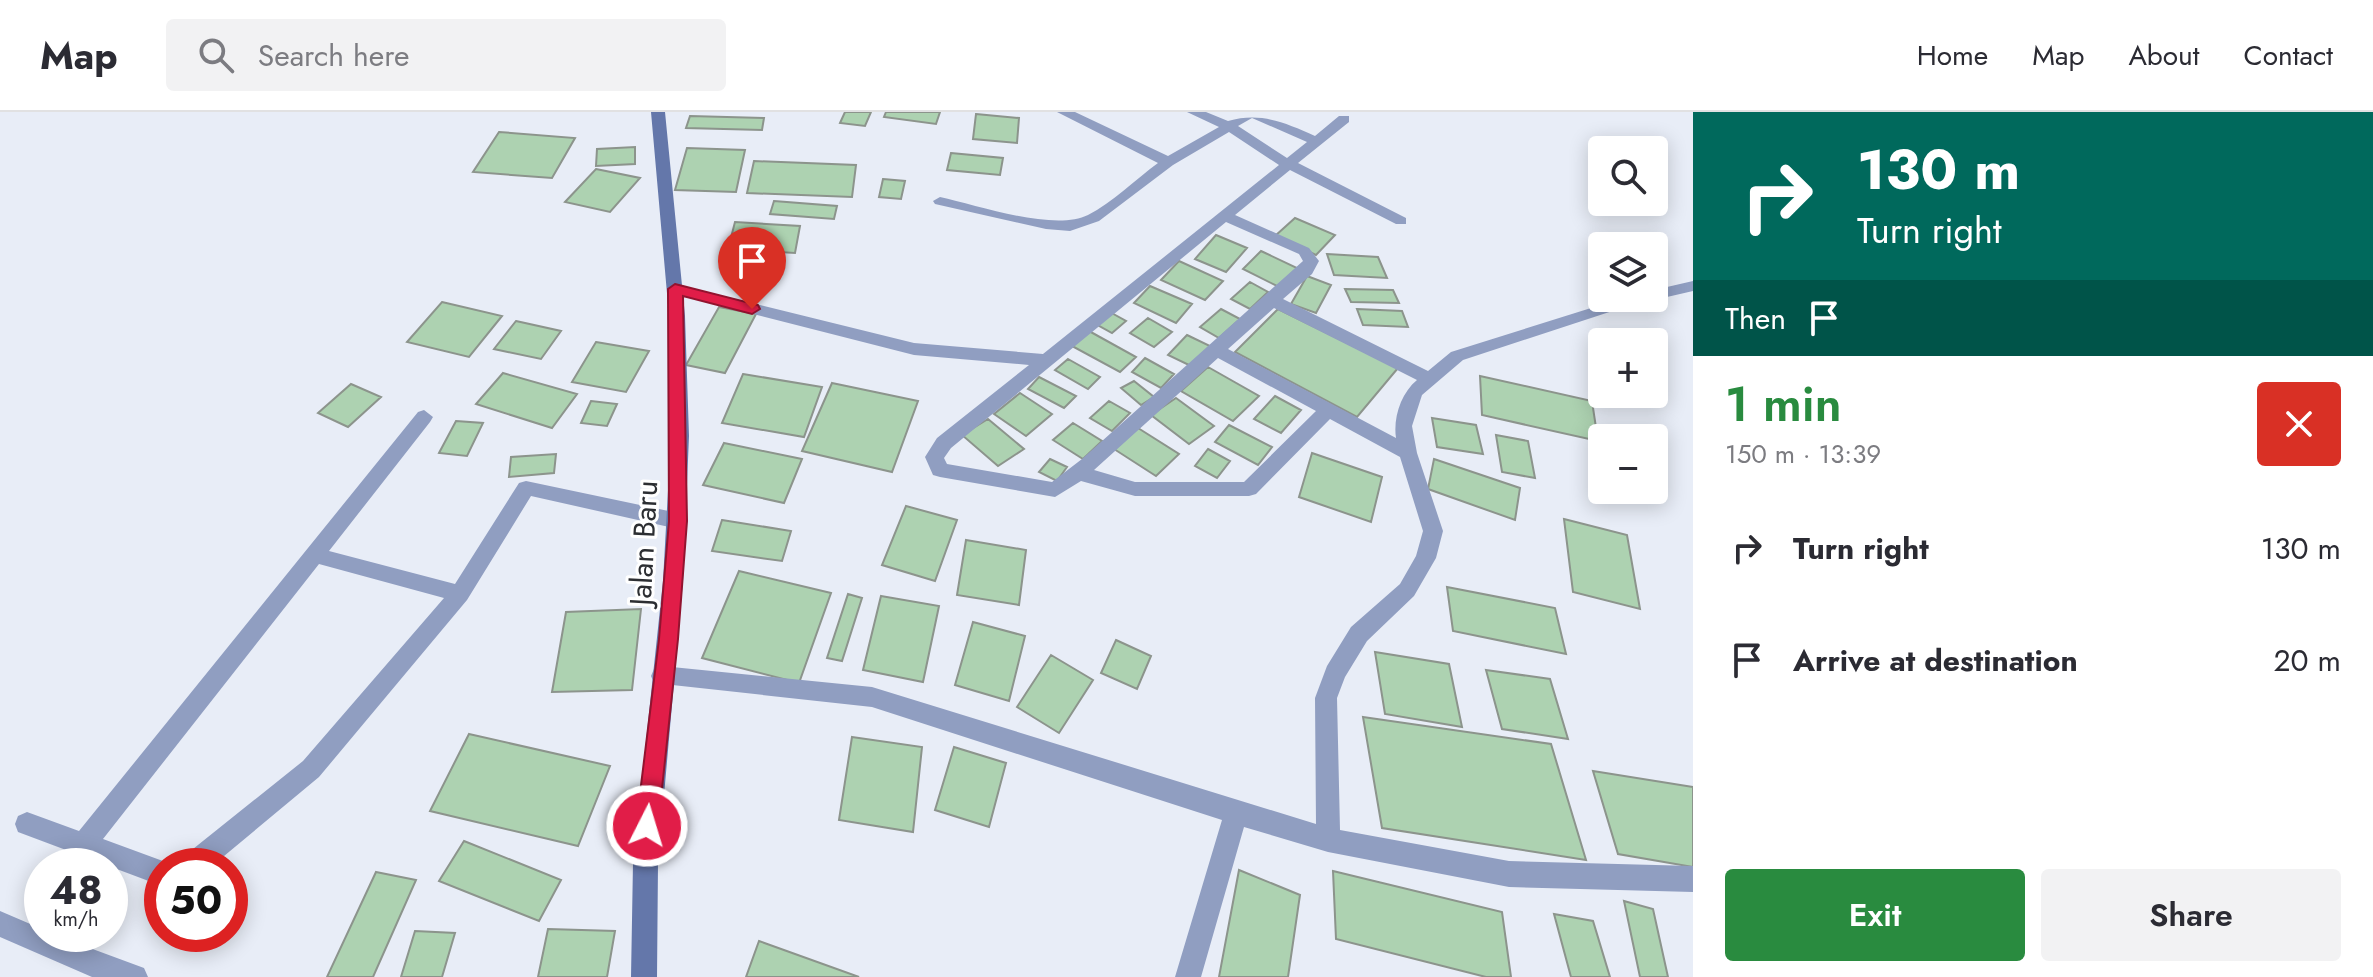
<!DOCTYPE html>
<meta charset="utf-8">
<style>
:root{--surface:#fff;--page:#f2f2f3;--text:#2b2b33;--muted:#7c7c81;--line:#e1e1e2;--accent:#298b3f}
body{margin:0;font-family:Jost,sans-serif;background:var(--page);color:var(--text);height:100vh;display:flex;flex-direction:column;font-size:30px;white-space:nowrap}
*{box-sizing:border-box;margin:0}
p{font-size:26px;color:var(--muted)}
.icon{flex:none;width:44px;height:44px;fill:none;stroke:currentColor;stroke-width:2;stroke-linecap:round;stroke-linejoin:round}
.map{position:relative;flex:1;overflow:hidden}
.panel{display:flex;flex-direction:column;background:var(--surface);width:680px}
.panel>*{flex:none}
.hud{background:#00695c;color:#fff;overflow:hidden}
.controls{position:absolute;left:1588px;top:24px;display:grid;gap:16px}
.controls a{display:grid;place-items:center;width:80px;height:80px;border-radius:8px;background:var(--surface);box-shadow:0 4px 20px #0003;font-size:40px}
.speed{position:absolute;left:24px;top:736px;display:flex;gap:16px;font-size:40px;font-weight:700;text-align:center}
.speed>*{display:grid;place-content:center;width:104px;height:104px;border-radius:50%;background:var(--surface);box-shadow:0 4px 20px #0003;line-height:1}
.speed small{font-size:20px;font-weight:400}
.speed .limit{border:12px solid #d22;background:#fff;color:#111}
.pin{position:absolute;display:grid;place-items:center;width:68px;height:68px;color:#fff;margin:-82px -34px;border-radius:50% 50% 50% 0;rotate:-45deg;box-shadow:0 0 8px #0007}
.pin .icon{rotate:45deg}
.me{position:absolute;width:88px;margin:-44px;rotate:5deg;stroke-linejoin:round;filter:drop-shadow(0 0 6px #0008)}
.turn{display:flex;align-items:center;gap:28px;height:168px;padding:0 32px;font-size:36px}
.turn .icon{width:104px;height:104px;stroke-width:2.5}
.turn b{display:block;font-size:56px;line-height:68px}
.then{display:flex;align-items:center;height:76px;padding:0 32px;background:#0003;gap:16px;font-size:30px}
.round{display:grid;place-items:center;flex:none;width:84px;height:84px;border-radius:8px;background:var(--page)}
.headline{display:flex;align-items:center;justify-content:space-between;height:136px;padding:0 32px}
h1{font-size:48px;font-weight:600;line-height:60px;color:var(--accent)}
.primary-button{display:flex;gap:16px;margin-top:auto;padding:16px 32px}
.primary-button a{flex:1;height:92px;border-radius:8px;background:var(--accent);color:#fff;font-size:32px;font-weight:600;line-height:92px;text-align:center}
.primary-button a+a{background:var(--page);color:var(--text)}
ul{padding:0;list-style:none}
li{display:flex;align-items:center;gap:24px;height:112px;padding:0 32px}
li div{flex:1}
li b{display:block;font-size:30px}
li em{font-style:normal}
header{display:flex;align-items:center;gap:48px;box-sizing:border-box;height:112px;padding:0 40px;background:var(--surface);border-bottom:2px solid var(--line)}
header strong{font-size:38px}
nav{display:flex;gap:44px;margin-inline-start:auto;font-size:28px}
.search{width:560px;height:72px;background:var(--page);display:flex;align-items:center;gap:20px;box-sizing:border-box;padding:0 28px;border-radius:8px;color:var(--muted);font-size:30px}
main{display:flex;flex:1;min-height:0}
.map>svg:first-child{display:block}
.building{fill:#add2b1;stroke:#8c948c;stroke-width:2}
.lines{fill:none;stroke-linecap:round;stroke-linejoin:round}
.minor{fill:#909ec1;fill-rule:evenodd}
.secondary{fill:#6477aa;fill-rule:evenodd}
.route{fill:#e11d48;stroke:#92132f;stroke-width:2}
.labels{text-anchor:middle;stroke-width:6;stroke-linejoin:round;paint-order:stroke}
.street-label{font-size:30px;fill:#2c2e32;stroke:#fff}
</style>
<header>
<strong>Map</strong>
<div class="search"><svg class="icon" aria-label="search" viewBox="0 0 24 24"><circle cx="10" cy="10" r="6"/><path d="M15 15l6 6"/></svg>Search here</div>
<nav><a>Home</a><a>Map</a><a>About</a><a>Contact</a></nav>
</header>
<main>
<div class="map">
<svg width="1693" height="865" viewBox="0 0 1693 865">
<rect width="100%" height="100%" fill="#e8edf7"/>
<path class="building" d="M845,0H871L865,14L840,11Z
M886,0H940L936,12L884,5Z
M976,2L1019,6L1017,31L973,27Z
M690,4L764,6L762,18L686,16Z
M499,20L575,26L552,66L473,60Z
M635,35V52L596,54L597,37Z
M687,36L745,38L736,80L675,78Z
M951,41L1003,46L1000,63L947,58Z
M754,49L856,53L852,85L747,81Z
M596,57L640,66L610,100L565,90Z
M883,67L905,69L901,87L879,85Z
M774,89L837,94L834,107L770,102Z
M1295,106L1335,123L1316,143L1275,124Z
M735,110L800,114L795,141L728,137Z
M1216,123L1247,136L1226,160L1195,147Z
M1261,139L1297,156L1279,175L1243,157Z
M1327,142L1378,145L1387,166L1334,163Z
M1179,149L1223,169L1205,188L1161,168Z
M1307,164L1331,173L1316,201L1291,192Z
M1250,170L1268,180L1250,197L1231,187Z
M1150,174L1192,192L1176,211L1134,191Z
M1345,177L1393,178L1399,191L1351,190Z
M442,190L502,204L469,245L407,230Z
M719,195L756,202L725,261L686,253Z
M1221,197L1240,207L1219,226L1200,215Z
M1278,197L1398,256L1357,305L1235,240Z
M1357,197L1402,199L1408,215L1363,213Z
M1108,199L1126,209L1112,221L1094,211Z
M1148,206L1172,220L1154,235L1130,221Z
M516,209L561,219L541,247L494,237Z
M1089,219L1136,245L1120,260L1072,234Z
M1187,223L1210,234L1191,254L1168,243Z
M596,230L649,239L626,280L572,270Z
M1145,246L1174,262L1161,276L1132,260Z
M1068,247L1100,265L1088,277L1055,258Z
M1208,255L1259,284L1233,309L1181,279Z
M503,261L577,282L552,316L476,292Z
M743,262L822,275L804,325L722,311Z
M1480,264L1592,289L1598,329L1482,303Z
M1039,265L1076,284L1064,296L1028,277Z
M1134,269L1154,285L1141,293L1121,276Z
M832,271L918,289L892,360L802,339Z
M351,272L381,285L348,315L318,301Z
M1020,281L1052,302L1026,324L994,302Z
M1275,284L1301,298L1281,321L1254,307Z
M1176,286L1214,314L1189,332L1151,303Z
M591,289L617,292L607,314L581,311Z
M1109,289L1130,301L1112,319L1090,306Z
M1432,306L1476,313L1483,342L1437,335Z
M988,307L1024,337L998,354L962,323Z
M456,309L483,311L467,344L439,341Z
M1073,311L1102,329L1083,347L1053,328Z
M1229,313L1272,335L1258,353L1215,330Z
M1138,316L1179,342L1156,364L1114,337Z
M1496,323L1528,329L1535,366L1502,360Z
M724,331L802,347L784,391L703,373Z
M1208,337L1230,349L1217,366L1195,354Z
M1312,341L1382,365L1371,410L1299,385Z
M556,342L554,361L509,365L511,345Z
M1050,347L1067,355L1057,369L1039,360Z
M1434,347L1520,376L1515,408L1428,377Z
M906,394L957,408L935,469L882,453Z
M1564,407L1627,423L1640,497L1573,480Z
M722,408L791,419L782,449L712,439Z
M966,428L1026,438L1019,493L957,483Z
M739,459L831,481L799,571L702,546Z
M1447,475L1555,496L1566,542L1453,519Z
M848,482L862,486L842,549L827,546Z
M881,484L939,494L923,570L863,558Z
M641,497L632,578L552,580L566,500Z
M973,510L1025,524L1009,589L955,573Z
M1116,528L1151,544L1137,577L1101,561Z
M1375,540L1449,552L1462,615L1385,602Z
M1051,543L1093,568L1059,621L1017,595Z
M1486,558L1550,567L1568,627L1502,617Z
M1363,605L1551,632L1586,748L1382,716Z
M469,622L610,654L578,734L430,699Z
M852,625L922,635L913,720L839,708Z
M954,635L1006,651L989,715L935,698Z
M1593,659L1693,675V755L1618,742Z
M464,729L561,768L539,809L439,769Z
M1239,758L1300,783L1288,865H1219Z
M1333,759L1502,800L1511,865H1486L1336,827Z
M376,760L416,768L373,865H327Z
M1624,789L1653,797L1668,865H1640Z
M1554,802L1593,809L1610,865H1571Z
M548,817L615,819L607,865H538Z
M415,819L455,821L442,865H401Z
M759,829L859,865H746Z"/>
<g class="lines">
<path class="minor" d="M1057,0H1075L1168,44L1219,15L1187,0H1206L1228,9C1260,0 1284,10 1315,24L1339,4H1349V10L1298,51L1406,106V112H1396L1290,58L1235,103L1309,136L1319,149L1312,162L1283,187L1428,259L1451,240L1623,186H1654V178L1693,169V179L1654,188L1649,187L1463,248L1422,283L1412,314L1417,341L1443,419L1436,446L1414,484L1367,529L1345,565L1337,586L1340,718L1509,749L1693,754V780L1509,775L1328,740L1244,715L1201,865H1175L1222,708L872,595L654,571L651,564L654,557L662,554L872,575L1316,712L1315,586L1327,554L1351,515L1400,472L1416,444L1423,419L1400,345L1330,307L1256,382L1249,384H1135L1081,369L1055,385L940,365L933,363L925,345L937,326L1029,253L914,243L675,182L667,177L675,172L914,231L1043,242L1279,53L1229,20L1173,53L1099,109L1070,119L1046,117L935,92L933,89L940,85C977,93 1054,120 1088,103C1112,91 1136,67 1158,51ZM1252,6L1307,30L1287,46L1238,14ZM1226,110L1299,142L1303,149L1082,347L1052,370L947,352L944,346L951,336ZM1274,196L1417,268C1401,281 1393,306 1396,326L1228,237ZM1218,246L1316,299L1244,370H1135L1094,358Z
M424,298L433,305L430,310L329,439L455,472L519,371L526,369L678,401L685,403L688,409L685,415L678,417L531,384L467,488L319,665L212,754H179L183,745L303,649L444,486L319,452L103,727L171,752L162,754V774L18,720L15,712L18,704L27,700L79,719L418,300Z
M0,799L42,817V822H52L144,856L148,865H92L0,825Z"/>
<path class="secondary" d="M651,0H665L685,204L689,324L683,469L658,751L657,865H631L633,751L663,469L671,324L669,204Z"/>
</g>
<path class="route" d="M675,172L758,193L760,197L752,202L683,184L687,409L678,527L658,714L654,722L647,725L639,722L636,714L659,527L669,409L668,177Z"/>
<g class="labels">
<g class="street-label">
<text transform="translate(644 431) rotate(-87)" y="10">Jalan Baru</text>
</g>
</g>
</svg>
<div class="controls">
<a><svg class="icon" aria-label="search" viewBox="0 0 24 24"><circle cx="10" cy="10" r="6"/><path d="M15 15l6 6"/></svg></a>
<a><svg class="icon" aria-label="layers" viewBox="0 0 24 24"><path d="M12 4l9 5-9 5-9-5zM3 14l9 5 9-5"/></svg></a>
<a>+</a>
<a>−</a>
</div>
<div class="speed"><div>48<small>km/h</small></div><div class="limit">50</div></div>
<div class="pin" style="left:752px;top:197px;background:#d93025"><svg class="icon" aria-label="arrive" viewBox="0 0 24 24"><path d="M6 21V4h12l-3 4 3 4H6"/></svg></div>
<svg class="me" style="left:647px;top:714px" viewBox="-20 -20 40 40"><circle r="17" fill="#e11d48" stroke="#fff" stroke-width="3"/><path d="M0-11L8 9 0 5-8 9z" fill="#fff"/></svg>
</div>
<section class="panel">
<div class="hud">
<div class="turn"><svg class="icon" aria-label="right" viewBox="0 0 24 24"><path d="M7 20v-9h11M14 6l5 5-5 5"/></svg><div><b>130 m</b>Turn right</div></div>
<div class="then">Then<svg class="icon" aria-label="arrive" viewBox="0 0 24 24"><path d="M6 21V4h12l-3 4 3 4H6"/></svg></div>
</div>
<div class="headline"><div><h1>1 min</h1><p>150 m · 13:39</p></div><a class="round" style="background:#d93025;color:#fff"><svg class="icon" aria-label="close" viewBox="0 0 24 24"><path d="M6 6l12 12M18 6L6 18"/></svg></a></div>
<ul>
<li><svg class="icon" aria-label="right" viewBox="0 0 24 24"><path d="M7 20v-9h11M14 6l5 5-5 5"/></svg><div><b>Turn right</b></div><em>130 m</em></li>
<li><svg class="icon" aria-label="arrive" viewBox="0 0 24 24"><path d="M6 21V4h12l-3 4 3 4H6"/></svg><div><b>Arrive at destination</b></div><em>20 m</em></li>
</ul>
<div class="primary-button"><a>Exit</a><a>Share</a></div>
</section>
</main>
